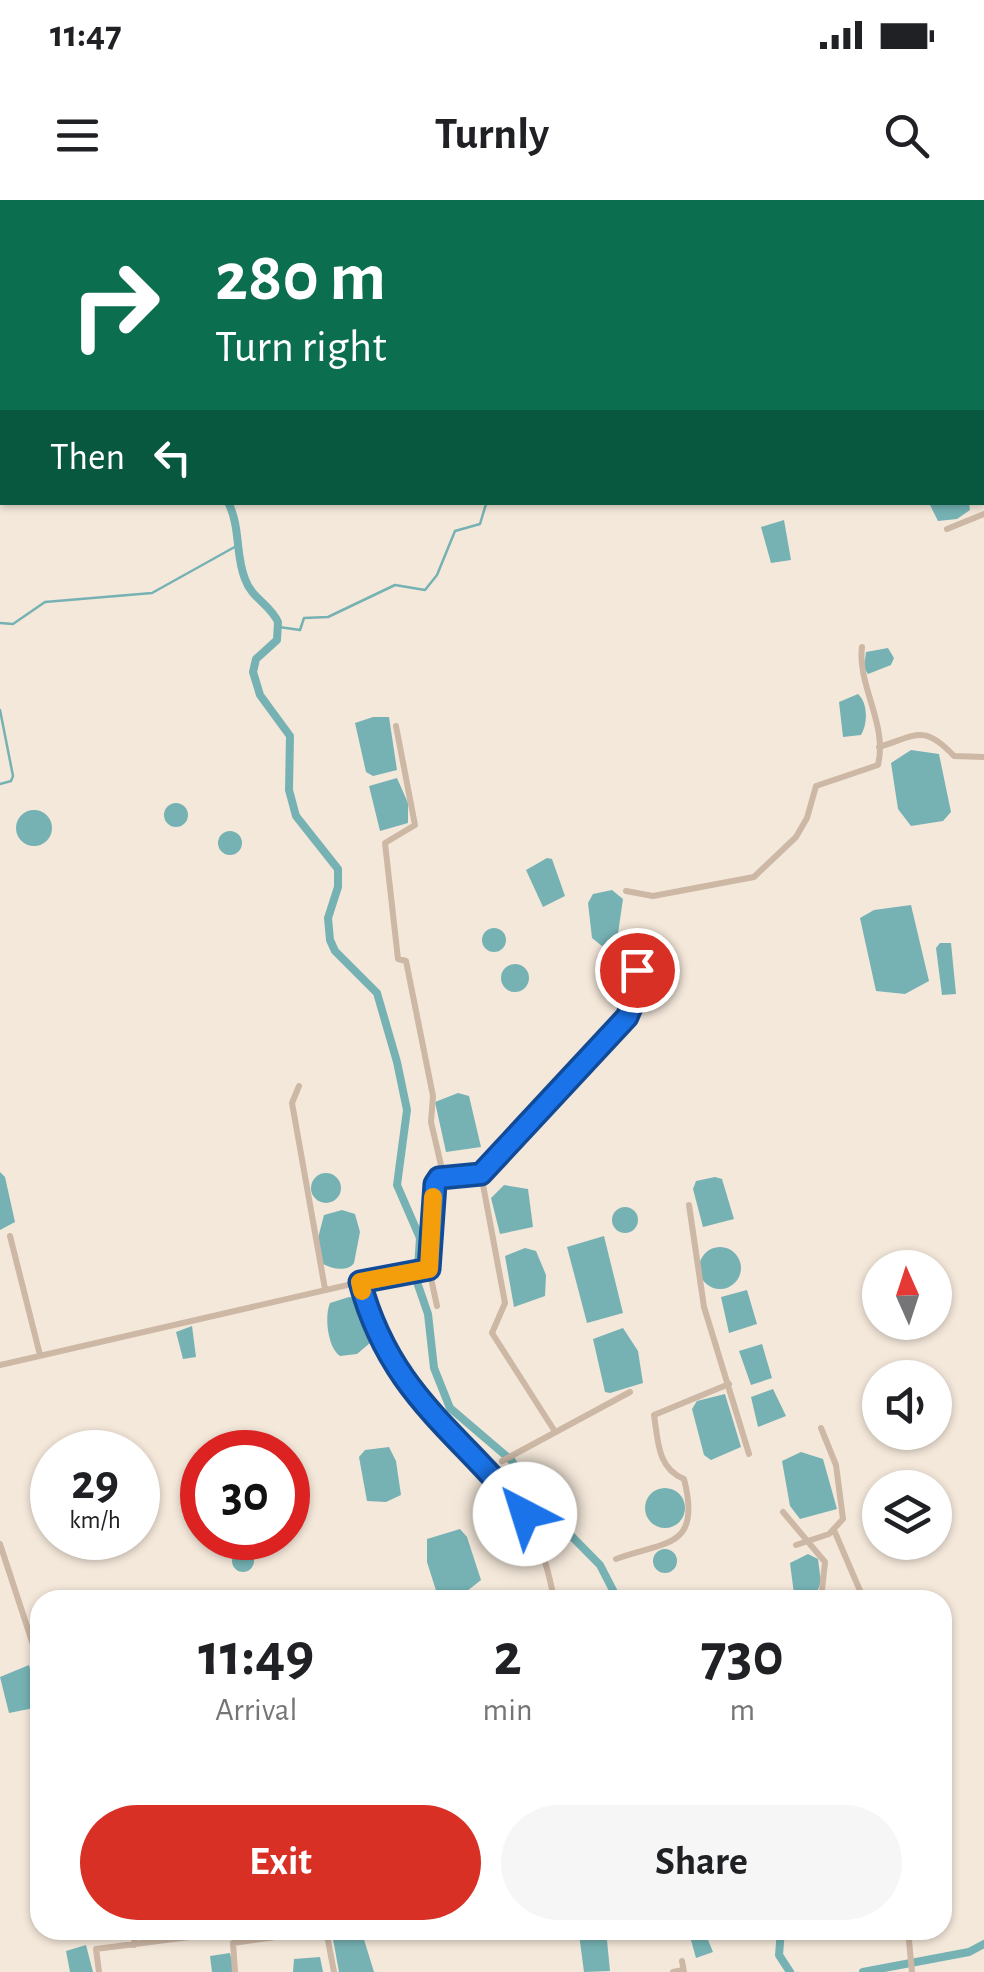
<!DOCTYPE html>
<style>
:root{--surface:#fff;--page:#f6f6f6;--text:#202124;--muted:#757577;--accent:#d93025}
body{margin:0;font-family:"Alegreya Sans",sans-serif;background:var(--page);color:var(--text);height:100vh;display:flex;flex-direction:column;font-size:38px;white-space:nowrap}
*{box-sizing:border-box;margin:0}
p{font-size:32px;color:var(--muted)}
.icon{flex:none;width:55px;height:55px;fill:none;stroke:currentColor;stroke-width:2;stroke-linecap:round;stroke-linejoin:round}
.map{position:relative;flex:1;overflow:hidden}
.panel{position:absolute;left:30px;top:1390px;width:922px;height:350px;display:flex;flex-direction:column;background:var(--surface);border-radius:30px;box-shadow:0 2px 8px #0004}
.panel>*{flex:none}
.hud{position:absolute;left:0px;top:0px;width:985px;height:305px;box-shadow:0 2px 8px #0004;background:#0b6e4f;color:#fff;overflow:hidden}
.needle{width:65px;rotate:357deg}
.controls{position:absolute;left:862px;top:1050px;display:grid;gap:20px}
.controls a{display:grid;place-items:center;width:90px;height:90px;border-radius:50%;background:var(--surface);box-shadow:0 2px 8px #0004;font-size:50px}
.speed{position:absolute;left:30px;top:1230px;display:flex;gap:20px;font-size:50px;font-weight:700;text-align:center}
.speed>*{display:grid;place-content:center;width:130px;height:130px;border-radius:50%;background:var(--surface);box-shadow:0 2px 8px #0004;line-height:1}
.speed small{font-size:25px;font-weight:400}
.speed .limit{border:15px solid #d22;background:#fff;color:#111}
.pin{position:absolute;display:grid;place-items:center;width:85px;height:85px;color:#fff;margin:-42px;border:5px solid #fff;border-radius:50%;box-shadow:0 2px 10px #0007}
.me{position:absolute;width:110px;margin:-55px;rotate:320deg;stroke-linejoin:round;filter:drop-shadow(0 0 8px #0008)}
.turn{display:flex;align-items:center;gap:35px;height:210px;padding:0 50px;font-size:45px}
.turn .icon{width:130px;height:130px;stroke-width:2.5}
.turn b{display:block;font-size:70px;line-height:85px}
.then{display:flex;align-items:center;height:95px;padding:0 50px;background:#0003;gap:20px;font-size:38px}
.eta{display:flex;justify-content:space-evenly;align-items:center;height:170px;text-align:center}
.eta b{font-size:60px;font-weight:700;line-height:70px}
.action{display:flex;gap:20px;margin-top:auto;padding:20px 50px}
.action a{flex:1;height:115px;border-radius:60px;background:var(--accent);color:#fff;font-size:40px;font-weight:700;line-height:115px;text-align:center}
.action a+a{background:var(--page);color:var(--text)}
.status{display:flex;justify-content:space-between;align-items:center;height:70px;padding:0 50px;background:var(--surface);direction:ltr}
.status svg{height:28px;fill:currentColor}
header{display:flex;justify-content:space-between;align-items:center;height:130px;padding:0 50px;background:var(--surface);font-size:45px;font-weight:700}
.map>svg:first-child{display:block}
.water{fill:#76b2b4}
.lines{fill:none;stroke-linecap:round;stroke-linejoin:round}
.stream{stroke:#76b2b4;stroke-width:2.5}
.canal{stroke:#76b2b4;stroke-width:8}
.minor{stroke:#cdb7a5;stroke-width:6}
.route-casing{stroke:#114b97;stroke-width:25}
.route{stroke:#1a73e8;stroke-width:18}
.slow{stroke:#f59e0b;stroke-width:18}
</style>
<div class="status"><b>11:47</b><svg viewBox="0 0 49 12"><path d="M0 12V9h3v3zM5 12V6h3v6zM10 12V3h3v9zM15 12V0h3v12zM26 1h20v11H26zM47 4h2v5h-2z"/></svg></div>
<header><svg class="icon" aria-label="menu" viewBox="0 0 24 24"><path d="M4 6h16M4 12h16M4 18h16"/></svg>Turnly<svg class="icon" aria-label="search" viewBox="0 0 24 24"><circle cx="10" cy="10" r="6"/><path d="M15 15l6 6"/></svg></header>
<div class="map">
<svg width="984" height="1772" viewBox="0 0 984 1772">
<rect width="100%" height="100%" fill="#f4e8da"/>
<path class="water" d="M929,303H969L970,310L957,319L938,321Z
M784,320L791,360L771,363L761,327Z
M888,448L894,458L891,465L868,474L864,468L866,452Z
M858,494C868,503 868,524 861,535L843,537L839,502Z
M373,517H389L397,570L373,576L366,572L355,523Z
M911,550L939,554L951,612L943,621L911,626L898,609L891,563Z
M397,578L408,603V623L380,631L369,586Z
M164 615a12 12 0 1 1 24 0a12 12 0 1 1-24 0Z
M16 628a18 18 0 1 1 36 0a18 18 0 1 1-36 0Z
M218 643a12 12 0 1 1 24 0a12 12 0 1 1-24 0Z
M547,658L552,659L565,696L543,707L526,670Z
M612,690L623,699L617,740L602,746L592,738L588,703L593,694Z
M911,705L929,781L905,794L876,791L860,718L874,710Z
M482 740a12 12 0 1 1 24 0a12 12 0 1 1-24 0Z
M940,743H951L956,794L942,795L936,748Z
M611,754L624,755L631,778L627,796L611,799C600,792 595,769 602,758Z
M501 778a14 14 0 1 1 28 0a14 14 0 1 1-28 0Z
M458,893L469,896L481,947L446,952L435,902Z
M0,972L5,977L15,1022L0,1030Z
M311 988a15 15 0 1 1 30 0a15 15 0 1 1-30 0Z
M715,977L722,979L734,1019L703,1027L693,989L696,981Z
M504,985L528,989L533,1027L500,1034L491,998Z
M612 1020a13 13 0 1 1 26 0a13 13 0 1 1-26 0Z
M342,1010L355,1014L360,1032L354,1063C348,1072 332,1069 323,1064L318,1038L324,1015Z
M604,1036L623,1113L587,1123L567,1047Z
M699 1068a21 21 0 1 1 42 0a21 21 0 1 1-42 0Z
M525,1048L536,1051L546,1075L545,1096L514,1107L505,1056Z
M747,1090L757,1124L729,1133L721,1097Z
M349,1097L355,1098L370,1143L357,1154L340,1156C328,1148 324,1117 330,1103Z
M192,1126L196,1157L183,1159L176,1132Z
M623,1128L638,1151L643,1183L610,1193L605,1192L593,1139Z
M762,1144L772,1178L751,1185L739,1151Z
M773,1189L786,1216L758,1227L751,1197Z
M725,1194L741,1247L711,1260L704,1255L692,1209L697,1201Z
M389,1247L396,1261L401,1295L386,1302L367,1301L359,1257L365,1250Z
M801,1252L823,1259L837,1309L800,1319L790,1306L782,1261Z
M645 1308a20 20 0 1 1 40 0a20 20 0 1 1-40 0Z
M460,1329L467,1337L481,1380L462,1395L439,1400L427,1362V1339Z
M67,1338H98L100,1352L84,1358L80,1342L69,1343Z
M653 1361a12 12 0 1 1 24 0a12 12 0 1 1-24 0Z
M232 1361a11 11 0 1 1 22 0a11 11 0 1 1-22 0Z
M808,1354L818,1359L821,1382L815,1397L800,1399L794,1394L790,1363Z
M29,1465L39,1507L9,1513L0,1477Z
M585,1730H606L610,1771L584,1772L579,1734Z
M704,1730L713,1752L696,1758L689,1733Z
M362,1733L374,1772H339L333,1739Z
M86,1745L93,1772H70L66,1751Z
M230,1753L234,1772H212L210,1756Z
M320,1757L323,1772H293L294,1759Z"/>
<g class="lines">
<path class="stream" d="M875,0V2
M0,423L13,424L45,402L152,393L240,344
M279,427L300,430L304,418L328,417L395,385L425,390L437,375L455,331L480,324L486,304L503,302
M0,510L13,576L11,581L0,584"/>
<path class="canal" d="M106,2V0
M0,184H2
M228,302C241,328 235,354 245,379C252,399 270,404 278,422L277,440L256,459L253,472L260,495L290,536L289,590L296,616L338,669V687L328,718L330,740L335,751L377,793L397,862L407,910L397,985L420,1038L417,1082L428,1114L434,1168L450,1208L512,1261L528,1292L600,1365L618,1400
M781,1730L779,1755L790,1772
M863,1772L969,1752L984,1744"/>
<path class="minor" d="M947,329L984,314
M396,526L415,625L385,643L398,759L406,761L433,896L431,922L444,978
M879,547C917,535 924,524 954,556L984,557
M626,691L653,696L754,677L796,637L807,618L816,586L878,565C888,524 857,485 862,447
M299,886L292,903L325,1089
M689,1005L704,1107L749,1254
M10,1036L40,1155
M429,1069L435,985L439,979L481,974
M360,1082C374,1135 399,1185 438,1224C501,1286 538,1307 554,1400
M0,1165L404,1072L429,1069L437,1106
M554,1230L492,1133L505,1103L481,974L627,817L639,788L637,770
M502,1261L630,1192
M783,1312L825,1362L821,1400
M834,1330L864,1400
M0,1344L40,1466
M796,1345L829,1334L843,1319L836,1265L821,1228
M616,1359C665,1341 702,1349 684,1279C657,1268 658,1240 654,1215L729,1184
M326,1730L334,1772
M908,1730L912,1772
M134,1745L135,1730
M682,1761L684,1772
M99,1772L96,1749L197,1736L214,1730
M235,1772L233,1743L327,1730
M673,1772L683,1770"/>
</g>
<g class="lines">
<g class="route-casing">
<path id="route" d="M525,1314C457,1230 390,1194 360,1082L429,1069L435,984L439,978L481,974L627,817L639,788L637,770"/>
</g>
<use href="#route" class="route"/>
<path class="slow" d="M362,1091L360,1082L429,1069L433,997"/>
</g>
</svg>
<div class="controls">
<a><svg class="needle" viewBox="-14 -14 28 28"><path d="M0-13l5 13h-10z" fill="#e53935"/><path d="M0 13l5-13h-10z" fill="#757577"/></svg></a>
<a><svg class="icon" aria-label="sound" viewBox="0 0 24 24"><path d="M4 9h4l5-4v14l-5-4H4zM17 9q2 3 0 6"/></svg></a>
<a><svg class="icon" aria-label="layers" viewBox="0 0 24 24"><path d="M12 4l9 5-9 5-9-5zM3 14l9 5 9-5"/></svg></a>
</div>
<div class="speed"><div>29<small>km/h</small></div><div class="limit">30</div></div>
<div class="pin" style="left:637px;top:770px;background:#d93025"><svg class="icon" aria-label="arrive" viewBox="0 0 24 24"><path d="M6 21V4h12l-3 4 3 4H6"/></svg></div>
<svg class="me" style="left:525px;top:1314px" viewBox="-20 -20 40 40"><circle r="19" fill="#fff"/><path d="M0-13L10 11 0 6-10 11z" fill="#1a73e8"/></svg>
<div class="hud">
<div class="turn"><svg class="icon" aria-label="right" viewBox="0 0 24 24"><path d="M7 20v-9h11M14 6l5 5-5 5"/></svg><div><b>280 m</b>Turn right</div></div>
<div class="then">Then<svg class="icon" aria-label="left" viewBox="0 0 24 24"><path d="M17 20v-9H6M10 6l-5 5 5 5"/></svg></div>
</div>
<section class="panel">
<div class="eta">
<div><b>11:49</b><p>Arrival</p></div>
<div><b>2</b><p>min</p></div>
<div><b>730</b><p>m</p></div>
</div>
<div class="action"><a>Exit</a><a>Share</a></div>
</section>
</div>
